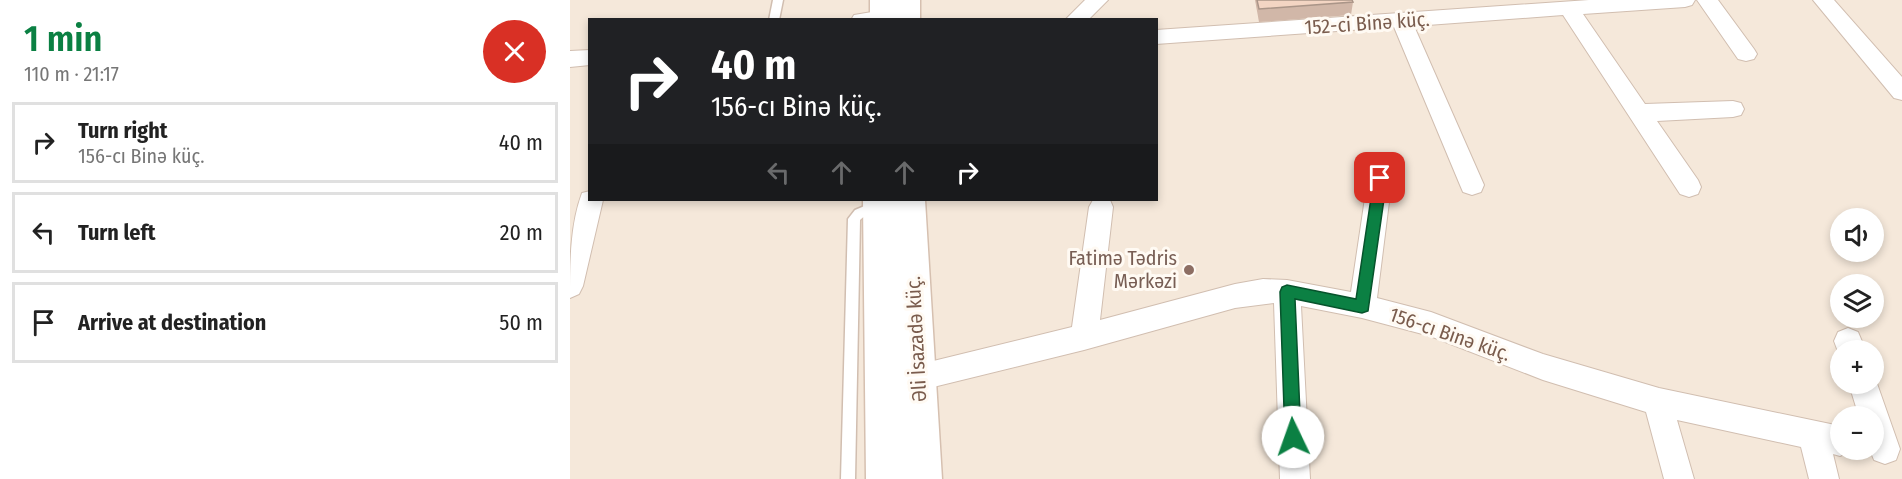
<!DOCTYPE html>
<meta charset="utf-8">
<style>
:root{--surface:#fff;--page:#f2f2f2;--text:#222;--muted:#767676;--line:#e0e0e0;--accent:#0b8043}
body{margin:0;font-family:"Fira Sans Condensed",sans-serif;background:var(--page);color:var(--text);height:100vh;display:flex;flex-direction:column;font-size:22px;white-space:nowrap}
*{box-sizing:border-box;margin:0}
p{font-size:20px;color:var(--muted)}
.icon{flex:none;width:33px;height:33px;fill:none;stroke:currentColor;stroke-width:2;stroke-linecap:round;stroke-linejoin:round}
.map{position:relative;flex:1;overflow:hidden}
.details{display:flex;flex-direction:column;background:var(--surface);width:570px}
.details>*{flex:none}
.top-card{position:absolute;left:18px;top:18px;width:570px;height:183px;border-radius:0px;box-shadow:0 3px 9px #0003;background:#202124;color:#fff;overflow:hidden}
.tools{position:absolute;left:1260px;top:208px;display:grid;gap:12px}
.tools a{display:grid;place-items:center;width:54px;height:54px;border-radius:50%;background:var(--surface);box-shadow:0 3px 9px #0003;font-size:30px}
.pin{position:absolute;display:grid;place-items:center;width:51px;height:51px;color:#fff;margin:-26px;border-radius:12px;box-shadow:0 3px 9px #0006}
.me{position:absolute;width:66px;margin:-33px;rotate:357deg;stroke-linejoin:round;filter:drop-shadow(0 0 4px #0008)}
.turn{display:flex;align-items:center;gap:21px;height:126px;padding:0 24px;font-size:27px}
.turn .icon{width:78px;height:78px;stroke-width:2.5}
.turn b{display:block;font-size:42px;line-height:51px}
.lanes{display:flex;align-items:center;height:57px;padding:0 24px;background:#0003;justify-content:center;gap:30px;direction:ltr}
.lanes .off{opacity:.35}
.round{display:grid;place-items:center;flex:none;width:63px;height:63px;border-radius:32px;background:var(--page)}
.headline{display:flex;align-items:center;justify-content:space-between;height:102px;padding:0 24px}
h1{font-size:36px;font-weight:600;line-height:45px;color:var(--accent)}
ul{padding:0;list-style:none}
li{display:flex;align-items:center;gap:18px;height:81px;margin:0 12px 9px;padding:0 12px;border:3px solid var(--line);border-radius:0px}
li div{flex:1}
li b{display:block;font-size:22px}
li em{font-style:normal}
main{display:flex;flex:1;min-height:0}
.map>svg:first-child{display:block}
.residential{fill:#f5e8da;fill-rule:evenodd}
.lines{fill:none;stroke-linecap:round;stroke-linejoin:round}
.lane-casing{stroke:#d1beb0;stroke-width:3}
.street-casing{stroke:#d1beb0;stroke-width:2}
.secondary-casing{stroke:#d6c0b0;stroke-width:3}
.lane{fill:#fff;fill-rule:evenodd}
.street{fill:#fff;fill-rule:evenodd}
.secondary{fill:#fff;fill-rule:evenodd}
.wall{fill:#d1b7a8}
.building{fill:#f3d5c3;stroke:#aa9588;stroke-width:1.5}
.route{fill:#0b8043;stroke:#07532c;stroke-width:1.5}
.education-dot{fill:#8d6e63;stroke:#fffaf3;stroke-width:2}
.labels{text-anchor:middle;stroke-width:6;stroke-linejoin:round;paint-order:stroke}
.street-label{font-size:20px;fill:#7a5c4d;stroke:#fffaf3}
.education-label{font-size:20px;fill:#785e54;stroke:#fffaf3;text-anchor:end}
</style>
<main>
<section class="details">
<div class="headline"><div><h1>1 min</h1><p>110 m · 21:17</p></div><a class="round" style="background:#d93025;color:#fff"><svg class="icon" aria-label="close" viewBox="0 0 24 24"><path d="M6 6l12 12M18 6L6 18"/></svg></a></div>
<ul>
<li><svg class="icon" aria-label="right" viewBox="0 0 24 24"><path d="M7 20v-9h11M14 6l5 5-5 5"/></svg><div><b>Turn right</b><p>156-cı Binə küç.</p></div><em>40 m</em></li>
<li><svg class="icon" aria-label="left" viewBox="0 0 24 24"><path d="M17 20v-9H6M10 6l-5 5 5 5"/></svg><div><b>Turn left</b></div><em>20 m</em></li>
<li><svg class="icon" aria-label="arrive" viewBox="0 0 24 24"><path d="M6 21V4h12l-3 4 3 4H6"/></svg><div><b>Arrive at destination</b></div><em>50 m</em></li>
</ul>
</section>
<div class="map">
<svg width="1332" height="479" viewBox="0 0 1332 479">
<rect width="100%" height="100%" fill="#fdf6ec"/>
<path class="residential" d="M0,0H1332V479H0ZM20,20H586V200H20ZM1270,219H1304V252H1270ZM1270,285H1304V318H1270ZM1270,351H1304V384H1270ZM1270,417H1304V450H1270Z"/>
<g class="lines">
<g class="lane-casing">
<path id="lane" d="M203,0H213L209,20H199Z
M309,200L314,204C309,212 296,213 290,220L285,479H271L278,219L285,210Z"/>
</g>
<g class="street-casing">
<path id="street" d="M515,0H538L518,20H495Z
M1019,0H1125L1122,5L1115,7L1013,14L1075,104L1163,101L1171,103L1174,109L1171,115L1163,117L1087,121L1128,180L1131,187L1128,194L1119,197L1110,194L993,15L844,26L914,185L911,192L902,195L893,192L890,185L824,27L586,44V30Z
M1127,0H1148L1184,49L1187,54L1184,59L1176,61L1168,59Z
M1243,0H1264L1332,77V100L1324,98Z
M332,7L339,9L342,14L339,19L281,20L284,15Z
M20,50V65L0,67V51Z
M810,168L819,171L822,178L807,298L861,312L973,354L1089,388L1270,426V450H1281L1270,456L1263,454L1269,479H1239L1231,447L1107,420L1124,479H1094L1076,412L973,380L860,336L792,318L731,306L740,479H710L704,303L665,308L514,350L347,391L337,388L333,378L337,368L347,365L502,327L519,207L523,200H540L543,207L530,320L665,284L693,279L717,280L781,292L798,178L801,171Z
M20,191V200H33L13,286L9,294L0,298C0,263 0,225 12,193Z
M1278,328L1288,332L1296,351H1270V357L1264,341L1268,332Z
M1304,375L1330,449L1326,460L1315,464L1304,460L1300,450H1304V417H1289L1279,384H1304Z"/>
</g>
<g class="secondary-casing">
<path id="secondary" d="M300,0H350V20H300Z
M293,200H355L372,479H296Z"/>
</g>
<use href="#lane" class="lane"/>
<use href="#street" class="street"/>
<use href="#secondary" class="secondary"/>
</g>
<path class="wall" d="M685,0H782L783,2L781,15L689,22Z"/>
<path class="building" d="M687,0H782L783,2L689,9Z"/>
<path class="route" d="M810,173L817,178L798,311L792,313L725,299L731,437L728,443L723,445L717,443L715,437L710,292L712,287L717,285L786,299L804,178Z"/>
<circle class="education-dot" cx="619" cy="270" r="6"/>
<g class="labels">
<g class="street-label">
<text transform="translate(797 23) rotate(-4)" y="7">152-ci Binə küç.</text>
<text transform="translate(880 334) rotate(19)" y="7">156-cı Binə küç.</text>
<text transform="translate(346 339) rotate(-93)" y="7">Əli İsazadə küç.</text>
</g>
<g class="education-label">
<text x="607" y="265">Fatimə Tədris<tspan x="607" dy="23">Mərkəzi</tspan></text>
</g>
</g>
</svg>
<div class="tools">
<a><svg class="icon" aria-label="sound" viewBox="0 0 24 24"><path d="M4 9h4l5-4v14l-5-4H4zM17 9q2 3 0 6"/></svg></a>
<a><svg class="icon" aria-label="layers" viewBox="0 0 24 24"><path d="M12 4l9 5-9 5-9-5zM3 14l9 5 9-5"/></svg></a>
<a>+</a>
<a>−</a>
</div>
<div class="pin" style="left:810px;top:178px;background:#d93025"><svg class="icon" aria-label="arrive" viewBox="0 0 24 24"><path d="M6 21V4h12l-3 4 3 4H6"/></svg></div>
<svg class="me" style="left:723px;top:437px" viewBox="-20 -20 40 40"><circle r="19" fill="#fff"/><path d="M0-13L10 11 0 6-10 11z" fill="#0b8043"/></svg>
<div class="top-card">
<div class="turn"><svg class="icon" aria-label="right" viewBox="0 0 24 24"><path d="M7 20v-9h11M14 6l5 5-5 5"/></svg><div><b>40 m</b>156-cı Binə küç.</div></div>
<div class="lanes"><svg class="icon off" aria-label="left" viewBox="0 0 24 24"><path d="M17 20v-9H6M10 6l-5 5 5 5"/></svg><svg class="icon off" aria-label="ahead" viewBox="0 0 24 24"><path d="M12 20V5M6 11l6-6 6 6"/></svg><svg class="icon off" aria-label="ahead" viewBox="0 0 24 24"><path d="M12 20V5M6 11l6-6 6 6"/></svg><svg class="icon" aria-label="right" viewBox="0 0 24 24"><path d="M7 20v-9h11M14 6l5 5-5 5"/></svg></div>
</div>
</div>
</main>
